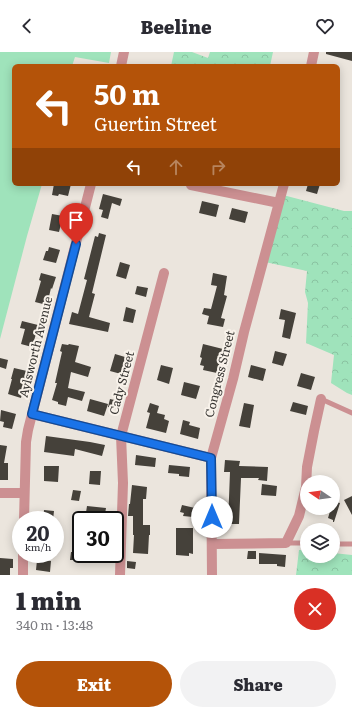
<!DOCTYPE html>
<meta charset="utf-8">
<style>
:root{--surface:#fff;--page:#f2f2f3;--text:#2b2b33;--muted:#7c7c81;--accent:#b45309}
body{margin:0;font-family:Literata,serif;background:var(--page);color:var(--text);height:100vh;display:flex;flex-direction:column;font-size:15px;white-space:nowrap}
*{box-sizing:border-box;margin:0}
p{font-size:13px;color:var(--muted)}
.icon{flex:none;width:22px;height:22px;fill:none;stroke:currentColor;stroke-width:2;stroke-linecap:round;stroke-linejoin:round}
.map{position:relative;height:523px;overflow:hidden}
.side{display:flex;flex-direction:column;background:var(--surface);flex:1}
.side>*{flex:none}
.hud{position:absolute;left:12px;top:12px;width:328px;height:122px;border-radius:6px;box-shadow:0 2px 10px #0003;background:#b45309;color:#fff;overflow:hidden}
.needle{width:26px;rotate:283deg}
.controls{position:absolute;left:300px;top:423px;display:grid;gap:8px}
.controls a{display:grid;place-items:center;width:40px;height:40px;border-radius:50%;background:var(--surface);box-shadow:0 2px 10px #0003;font-size:20px}
.speed{position:absolute;left:12px;top:459px;display:flex;gap:8px;font-size:20px;font-weight:700;text-align:center}
.speed>*{display:grid;place-content:center;width:52px;height:52px;border-radius:50%;background:var(--surface);box-shadow:0 2px 10px #0003;line-height:1}
.speed small{font-size:10px;font-weight:400}
.speed .limit{border:2px solid #111;border-radius:6px;background:#fff;color:#111}
.pin{position:absolute;display:grid;place-items:center;width:34px;height:34px;color:#fff;margin:-41px -17px;border-radius:50% 50% 50% 0;rotate:-45deg;box-shadow:0 0 4px #0007}
.pin .icon{rotate:45deg}
.me{position:absolute;width:44px;margin:-22px;rotate:0deg;stroke-linejoin:round;filter:drop-shadow(0 0 3px #0008)}
.turn{display:flex;align-items:center;gap:14px;height:84px;padding:0 16px;font-size:18px}
.turn .icon{width:52px;height:52px;stroke-width:2.5}
.turn b{display:block;font-size:28px;line-height:34px}
.lanes{display:flex;align-items:center;height:38px;padding:0 16px;background:#0003;justify-content:center;gap:20px;direction:ltr}
.lanes .off{opacity:.35}
.round{display:grid;place-items:center;flex:none;width:42px;height:42px;border-radius:21px;background:var(--page)}
.overview{display:flex;align-items:center;justify-content:space-between;height:68px;padding:0 16px}
h1{font-size:24px;font-weight:800;line-height:30px}
.button{display:flex;gap:8px;margin-top:auto;padding:8px 16px}
.button a{flex:1;height:46px;border-radius:24px;background:var(--accent);color:#fff;font-size:16px;font-weight:800;line-height:46px;text-align:center}
.button a+a{background:var(--page);color:var(--text)}
header{display:flex;justify-content:space-between;align-items:center;height:52px;padding:0 16px;background:var(--surface);font-size:18px;font-weight:800}
.map>svg:first-child{display:block}
.forest{fill:url(#forest-crowns)}
.park{fill:#9fe3bb}
.building{fill:#45413a}
.lines{fill:none;stroke-linecap:round;stroke-linejoin:round}
.service{stroke:#cc9092;stroke-width:5}
.minor{stroke:#cc9092;stroke-width:10}
.route-casing{stroke:#114b97;stroke-width:10}
.route{stroke:#1a73e8;stroke-width:7}
.labels{text-anchor:middle;stroke-width:4;stroke-linejoin:round;paint-order:stroke}
.street-label{font-size:12px;fill:#383633;stroke:#f8f2ea}
</style>
<header><svg class="icon" aria-label="back" viewBox="0 0 24 24"><path d="M15 5l-7 7 7 7"/></svg>Beeline<svg class="icon" aria-label="heart" viewBox="0 0 24 24"><path d="M12 20l-8-8c-3-5 5-10 8-4 3-6 11-1 8 4z"/></svg></header>
<div class="map">
<svg width="352" height="523" viewBox="0 0 352 523">
<defs>
<pattern id="forest-crowns" width="20" height="18" patternUnits="userSpaceOnUse"><rect width="20" height="18" fill="#9fe3bb"/><path d="M2 6a3 3 0 1 1 6 0M12 15a3 3 0 1 1 6 0" fill="none" stroke="#8ac3a1"/></pattern>
</defs>
<rect width="100%" height="100%" fill="#ebe5dd"/>
<path class="forest" d="M174,0H192L208,6L210,0H273L270,14H171Z
M283,143L344,159H352V343L347,341L331,331L334,303L306,291L308,251L305,240L307,219L265,210Z
M299,498H307V504H333V501L352,503V523H296Z"/>
<path class="park" d="M0,0H111L109,11L75,5L72,14H14V132H42L27,184L0,287Z"/>
<path class="building" d="M326,0H352V9L326,2Z
M54,132H71L68,144L59,142L58,144L52,143Z
M308,132H320L317,142L306,139Z
M103,142L122,147L120,154L112,151L108,167L101,165L103,158L99,157Z
M202,149L219,153L216,165L199,161Z
M232,156L248,160L245,171L229,167Z
M52,162L63,164L59,180L49,178Z
M99,181L106,183L92,241L95,242L89,265L110,271L108,280L69,272L72,260L78,262L87,228L84,227L95,184L98,185Z
M49,195L60,198L56,211L43,208L46,199H48Z
M120,210L130,213L126,227L116,224Z
M41,221L56,225L52,237L51,236L47,253L35,250L41,229L39,228Z
M213,221L227,224L224,243L227,244L221,266L225,267L223,275L207,272L209,264L202,262L204,256L211,257L217,234L211,233Z
M137,234L148,236L146,245L135,242Z
M126,255L136,258L133,271L123,269Z
M281,257L296,261L290,287L282,285L285,268L279,267Z
M22,269L42,274L39,283L36,282L32,295L21,292L25,277L20,276Z
M62,292L68,293L69,292L79,294L75,310L91,315L88,325L71,320L68,336L85,340L82,349L68,345L66,354L58,352V350L52,348L57,331H55L62,300L60,299Z
M203,292L223,297L217,321L203,318L204,314L200,313L202,306L200,305Z
M275,299L287,302L283,314L272,311Z
M115,302L125,305L121,322L110,319Z
M0,306L8,308L6,317L0,315Z
M161,313L173,316L169,332L157,328Z
M251,313L266,317L263,329L248,325Z
M14,316L27,319L21,346L8,342L12,327H11Z
M301,321L315,325L311,338L297,334Z
M184,330L200,334L196,347L181,343Z
M90,347L108,352L104,364L87,359Z
M110,347L119,349L117,357L108,355Z
M293,350L308,354L306,363L290,359Z
M150,351L159,354L157,361L165,363L164,367L169,369L166,381L146,376L150,361L147,360Z
M244,351L254,353L250,376L239,374Z
M1,358L16,362L12,377L3,375L4,370L0,369Z
M183,368L190,370L189,373L200,376L198,387L180,382Z
M46,384L90,390L105,393L102,404L75,397L74,404L44,400Z
M0,393L7,394L4,411H8V428H0Z
M136,403L156,406L155,415L135,413Z
M225,408L240,409L239,414L268,415L267,429L258,428L259,426H241L239,472H228L230,420H224Z
M169,413L190,415L189,425L179,424V422L168,421Z
M44,414H59L58,430L44,429Z
M90,419H101L100,433L89,432Z
M262,432L277,434L276,444L261,443Z
M132,433L147,435L146,447H143V473H150V483H149L148,502L133,501L134,483H133V464H128L129,452H130Z
M73,438L81,439L79,449L71,448Z
M352,444V463L344,448Z
M333,449L340,451L334,470H333V468L328,466L331,456H333Z
M182,453L195,456L193,465L183,464L184,461L180,460Z
M87,454L106,456L104,468L85,467Z
M44,458L54,459L53,468H43Z
M176,476H193V502L189,501V504L176,503Z
M248,499H256V507H247Z
M71,500H79L78,508H70Z
M259,501L286,503L285,515L277,514V512H259Z
M0,506L13,507V516H10V523H0Z
M37,508L51,509L50,520L36,518Z
M127,509L136,510L135,517L127,516Z"/>
<g class="lines">
<path class="service" d="M321,347L352,361
M286,491H307
M333,492H352"/>
<path class="minor" d="M121,14L124,0
M311,14L314,0
M191,133L279,151
M32,362L211,406
M0,441H24
M24,468L26,390L28,378L91,132
M212,492L286,491L299,464L306,435L307,415L314,379L321,347
M23,523V502
M120,523L123,431L121,384L164,221
M212,523L211,406L233,327L244,280L284,132"/>
</g>
<g class="lines">
<g class="route-casing">
<path id="route" d="M76,192L32,362L211,406L212,465"/>
</g>
<use href="#route" class="route"/>
</g>
<g class="labels">
<g class="street-label">
<text transform="translate(36 295) rotate(-76)" y="4">Aylsworth Avenue</text>
<text transform="translate(220 322) rotate(-76)" y="4">Congress Street</text>
<text transform="translate(122 331) rotate(-75)" y="4">Cady Street</text>
</g>
</g>
</svg>
<div class="controls">
<a><svg class="needle" viewBox="-14 -14 28 28"><path d="M0-13l5 13h-10z" fill="#e53935"/><path d="M0 13l5-13h-10z" fill="#7c7c81"/></svg></a>
<a><svg class="icon" aria-label="layers" viewBox="0 0 24 24"><path d="M12 4l9 5-9 5-9-5zM3 14l9 5 9-5"/></svg></a>
</div>
<div class="speed"><div>20<small>km/h</small></div><div class="limit">30</div></div>
<div class="pin" style="left:76px;top:192px;background:#d93025"><svg class="icon" aria-label="arrive" viewBox="0 0 24 24"><path d="M6 21V4h12l-3 4 3 4H6"/></svg></div>
<svg class="me" style="left:212px;top:465px" viewBox="-20 -20 40 40"><circle r="19" fill="#fff"/><path d="M0-13L10 11 0 6-10 11z" fill="#1a73e8"/></svg>
<div class="hud">
<div class="turn"><svg class="icon" aria-label="left" viewBox="0 0 24 24"><path d="M17 20v-9H6M10 6l-5 5 5 5"/></svg><div><b>50 m</b>Guertin Street</div></div>
<div class="lanes"><svg class="icon" aria-label="left" viewBox="0 0 24 24"><path d="M17 20v-9H6M10 6l-5 5 5 5"/></svg><svg class="icon off" aria-label="ahead" viewBox="0 0 24 24"><path d="M12 20V5M6 11l6-6 6 6"/></svg><svg class="icon off" aria-label="right" viewBox="0 0 24 24"><path d="M7 20v-9h11M14 6l5 5-5 5"/></svg></div>
</div>
</div>
<section class="side">
<div class="overview"><div><h1>1 min</h1><p>340 m · 13:48</p></div><a class="round" style="background:#d93025;color:#fff"><svg class="icon" aria-label="close" viewBox="0 0 24 24"><path d="M6 6l12 12M18 6L6 18"/></svg></a></div>
<div class="button"><a>Exit</a><a>Share</a></div>
</section>
